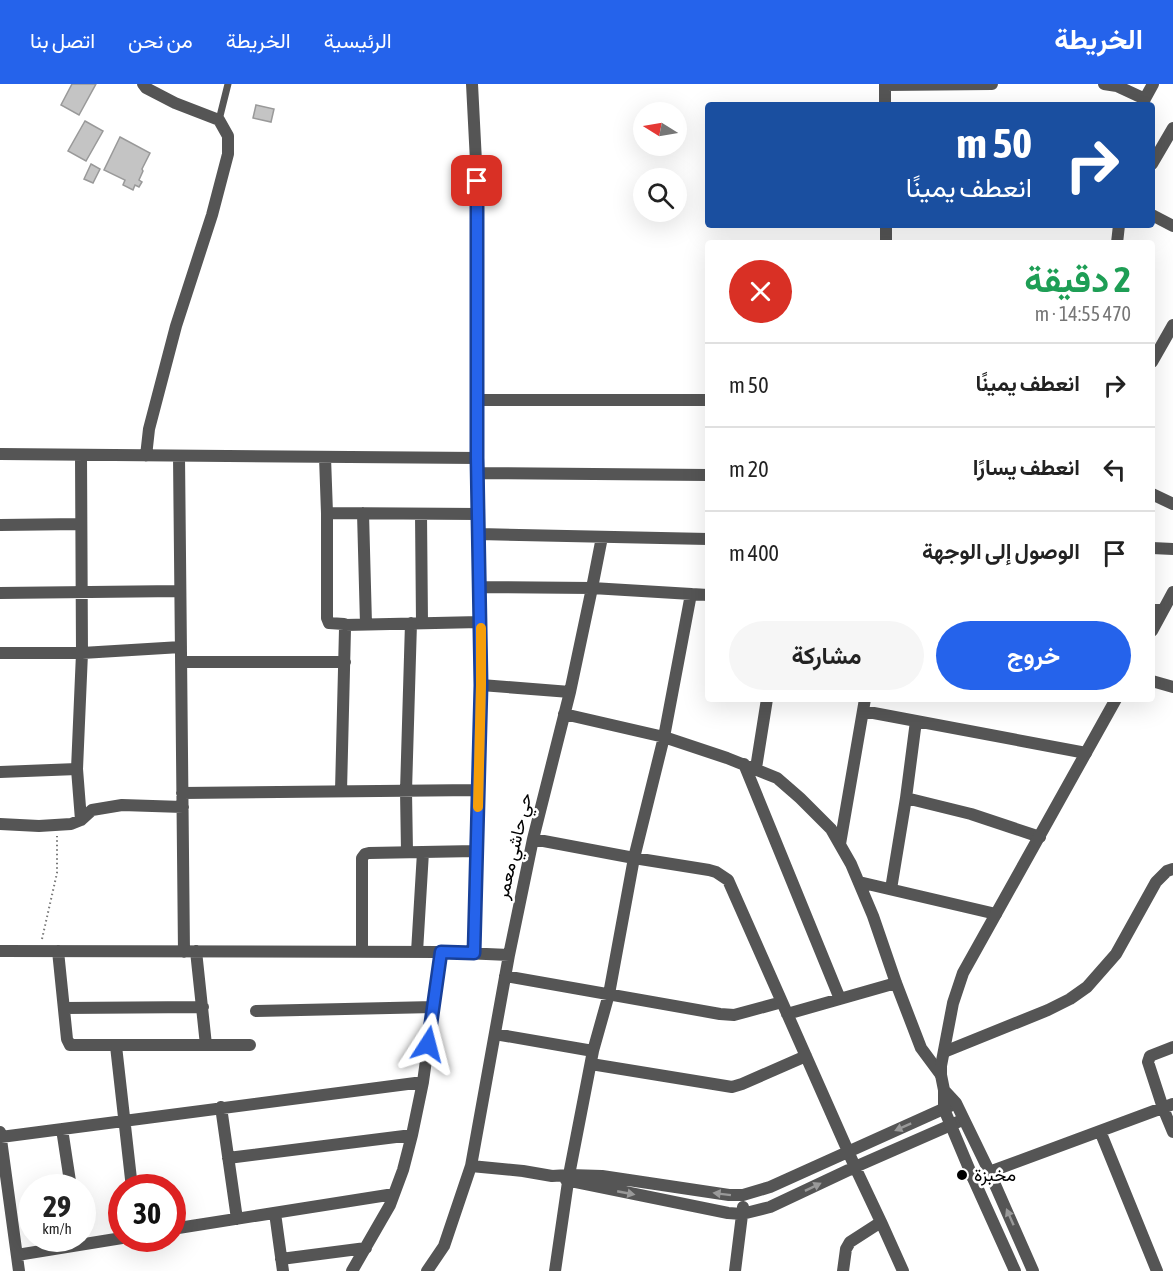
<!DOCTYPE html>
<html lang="ar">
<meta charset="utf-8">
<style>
:root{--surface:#fff;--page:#f6f6f6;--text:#222;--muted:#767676;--line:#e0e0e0;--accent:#2563eb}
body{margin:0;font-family:"Asap Condensed",Vazirmatn,sans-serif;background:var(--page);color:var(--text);direction:rtl;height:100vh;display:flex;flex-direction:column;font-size:22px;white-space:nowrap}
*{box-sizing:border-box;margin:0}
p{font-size:20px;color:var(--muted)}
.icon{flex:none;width:33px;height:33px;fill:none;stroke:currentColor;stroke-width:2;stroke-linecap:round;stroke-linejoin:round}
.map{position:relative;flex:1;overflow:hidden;direction:ltr}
.side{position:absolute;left:705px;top:156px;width:450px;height:462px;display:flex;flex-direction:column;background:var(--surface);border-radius:6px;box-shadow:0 6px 24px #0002;direction:rtl}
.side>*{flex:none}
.top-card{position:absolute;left:705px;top:18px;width:450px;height:126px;border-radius:6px;box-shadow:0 6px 24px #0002;direction:rtl;background:#1a4fa0;color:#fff;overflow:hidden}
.needle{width:39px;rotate:281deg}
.controls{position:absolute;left:633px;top:18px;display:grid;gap:12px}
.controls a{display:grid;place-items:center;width:54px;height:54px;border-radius:50%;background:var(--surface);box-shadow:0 6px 24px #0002;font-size:30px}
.speed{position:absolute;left:18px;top:1090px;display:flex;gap:12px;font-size:30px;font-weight:700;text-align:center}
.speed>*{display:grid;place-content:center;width:78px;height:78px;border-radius:50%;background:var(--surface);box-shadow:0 6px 24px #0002;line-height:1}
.speed small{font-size:15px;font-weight:400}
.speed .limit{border:9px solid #d22;background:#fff;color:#111}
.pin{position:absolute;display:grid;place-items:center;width:51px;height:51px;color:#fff;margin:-26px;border-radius:12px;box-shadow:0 3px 9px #0006}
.me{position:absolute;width:66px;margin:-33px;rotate:9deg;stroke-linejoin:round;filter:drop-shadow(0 0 4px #0008)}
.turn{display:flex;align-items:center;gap:21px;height:126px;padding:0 24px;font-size:27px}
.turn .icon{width:78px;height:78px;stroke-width:2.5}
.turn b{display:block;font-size:42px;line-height:51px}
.round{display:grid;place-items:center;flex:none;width:63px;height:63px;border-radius:32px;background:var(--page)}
.head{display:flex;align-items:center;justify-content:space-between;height:102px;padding:0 24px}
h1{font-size:36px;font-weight:700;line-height:45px;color:#1e9e55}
.cta{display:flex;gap:12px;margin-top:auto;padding:12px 24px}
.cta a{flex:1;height:69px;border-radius:36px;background:var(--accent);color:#fff;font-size:24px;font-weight:700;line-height:69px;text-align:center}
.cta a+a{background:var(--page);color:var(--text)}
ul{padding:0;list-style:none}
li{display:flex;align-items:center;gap:18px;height:84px;padding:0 24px;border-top:2px solid var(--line)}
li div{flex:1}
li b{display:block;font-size:22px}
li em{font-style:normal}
header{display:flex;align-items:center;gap:36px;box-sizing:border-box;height:84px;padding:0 30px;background:var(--accent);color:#fff}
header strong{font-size:28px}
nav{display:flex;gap:33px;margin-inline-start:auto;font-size:21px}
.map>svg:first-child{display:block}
.building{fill:#c4c4c4;stroke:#999;stroke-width:1.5}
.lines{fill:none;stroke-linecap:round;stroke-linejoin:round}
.path{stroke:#777;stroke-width:2;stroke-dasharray:1.5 3;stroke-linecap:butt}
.service{stroke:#555;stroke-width:7}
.minor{stroke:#555;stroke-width:12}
.tertiary{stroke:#555;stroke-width:12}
.oneway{fill:#999}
.route-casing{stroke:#184099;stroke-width:15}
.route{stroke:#2563eb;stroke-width:10}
.slow{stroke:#f59e0b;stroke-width:10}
.poi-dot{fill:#000;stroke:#fff;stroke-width:2}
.labels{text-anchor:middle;stroke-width:5;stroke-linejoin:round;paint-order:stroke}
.street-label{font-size:18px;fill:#000;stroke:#fff}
.poi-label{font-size:18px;fill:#000;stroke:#fff;text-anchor:start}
</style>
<header>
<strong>الخريطة</strong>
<nav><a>الرئيسية</a><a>الخريطة</a><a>من نحن</a><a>اتصل بنا</a></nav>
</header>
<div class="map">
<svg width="1173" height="1187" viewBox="0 0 1173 1187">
<rect width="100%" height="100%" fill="#fff"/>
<path class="building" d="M72,0H96L79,31L61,21Z
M256,21L274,25L271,38L253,34Z
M85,37L103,47L86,77L68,67Z
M120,53L150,69L142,85L143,87L139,96L142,98L139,103L135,101L133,106L123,101L125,96L104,86Z
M91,80L100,85L93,99L84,95Z"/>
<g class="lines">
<path class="path" d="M42,855L57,789V752"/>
<path class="service" d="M219,36L228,0"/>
<path class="minor" d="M143,0L146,4L175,19L219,36L228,52V70L212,131L176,242L149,345L146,372
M885,0V21
M1104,0L1117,2L1145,15
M885,1L992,0
M1142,20L1153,0
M1152,80L1173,44
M1152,131L1173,142
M886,141V159
M1117,159L1119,141
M1152,278L1173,241
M478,316H708
M0,370L478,374L477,97L472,0
M81,371L82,569L181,563
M179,372L184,868
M325,373L327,429V534L329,539L344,540L345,545L341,707
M478,389L708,391
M1152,410L1173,420
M327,429L479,430
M363,429L366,540
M421,430L422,539
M0,441L81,440
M479,450L708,455
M1152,464L1173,465
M480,503L592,504L708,511
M0,509L180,507
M1152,526H1162
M345,541L480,538
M0,569H82L77,685L0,688
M181,578H345
M1152,597L1173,603
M481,601L570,608
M863,627L1086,669
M564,630L664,653L727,674L777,694L800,714L831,745L851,780L873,832L896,899L921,964L941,991
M916,637L906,714L971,730L1040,753
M744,680L840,915
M756,684L767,615
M77,685L81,736
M182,709L478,706
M0,740L39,742L71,740L81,736L92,726L122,721L183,723
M533,755L634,774L709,786L716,788L728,796L855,1083L881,1138L850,1158L846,1165L843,1187
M840,760L865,615
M407,768L406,707L411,539
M859,798L996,830
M891,805L906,714
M0,867L441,868L509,871
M58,867L67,955L70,961H250
M196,867L206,961
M362,868V774L365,770L369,769L476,767
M417,868L423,768
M474,869L481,601L478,374
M505,892L720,930L734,931L782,918
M64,924L203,923
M256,927L434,923
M787,930L896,899
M495,950L593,967
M116,962L132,1104
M1173,963L1150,972L1148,978L1163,1024L1173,1048
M944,968L1048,926L1070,915L1087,903L1116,870L1156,798L1167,787L1173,785
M591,980L732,1003L742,1000L806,972
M221,1023L237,1135
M62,1045L71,1104
M1100,1047L1157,1187
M0,1048L19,1187
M1,1053L423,998
M228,1074L412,1051
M471,1082L509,871L533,755L570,608L592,504L602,453
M973,1094L1173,1020
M566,1096L728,1129L742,1130L770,1123L855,1083L960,1037
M275,1129L283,1187
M881,1138L903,1187
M172,1145L394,1110
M17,1171L122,1154
M281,1175L366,1164
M352,1187L390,1121L403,1086L412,1051L423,998L441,868
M427,1187L444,1162L471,1082L523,1087L552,1092L569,1091L602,1092L729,1111H743L770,1103L952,1021
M555,1187L569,1091L593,967L609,910L634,774L664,653L691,510
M735,1187L743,1123"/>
<path class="tertiary" d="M1152,547L1173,508
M944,1006L956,1019L989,1087L1033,1187
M1015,1187L973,1094L944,1025V1006L941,991V982L953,919L963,889L1116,615"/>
</g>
<defs><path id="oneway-solid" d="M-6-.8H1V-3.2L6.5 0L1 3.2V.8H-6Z" transform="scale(1.5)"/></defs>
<g class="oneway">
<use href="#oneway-solid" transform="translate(903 1043) rotate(156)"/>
<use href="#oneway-solid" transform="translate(813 1103) rotate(-26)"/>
<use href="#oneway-solid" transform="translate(626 1109) rotate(11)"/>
<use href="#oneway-solid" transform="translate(722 1110) rotate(-173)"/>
<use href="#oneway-solid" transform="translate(1010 1133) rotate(-114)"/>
</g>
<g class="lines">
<g class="route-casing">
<path id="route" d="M428,960L441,868L474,869L481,601L477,374V97"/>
</g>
<use href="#route" class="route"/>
<path class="slow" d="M478,723L481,601V544"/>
</g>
<circle class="poi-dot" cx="962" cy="1091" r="6"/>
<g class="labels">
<g class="street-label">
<text transform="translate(514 762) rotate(-77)" y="6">حي حاشي معمر</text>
</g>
<g class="poi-label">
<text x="974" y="1097">مخبزة</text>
</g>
</g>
</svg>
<div class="controls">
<a><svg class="needle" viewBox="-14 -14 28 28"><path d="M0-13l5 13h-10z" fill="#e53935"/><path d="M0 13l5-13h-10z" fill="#767676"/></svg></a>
<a><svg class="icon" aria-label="search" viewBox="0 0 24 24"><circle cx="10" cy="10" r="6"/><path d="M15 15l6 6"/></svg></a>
</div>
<div class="speed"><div>29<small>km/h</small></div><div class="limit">30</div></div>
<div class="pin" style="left:477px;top:97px;background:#d93025"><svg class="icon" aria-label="arrive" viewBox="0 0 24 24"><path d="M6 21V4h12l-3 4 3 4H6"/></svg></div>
<svg class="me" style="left:428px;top:960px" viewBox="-20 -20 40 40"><path d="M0-17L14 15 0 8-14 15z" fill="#2563eb" stroke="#fff" stroke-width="4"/></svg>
<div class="top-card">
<div class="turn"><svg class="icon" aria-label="right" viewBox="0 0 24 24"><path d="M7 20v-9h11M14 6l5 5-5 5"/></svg><div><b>50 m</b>انعطف يمينًا</div></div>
</div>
<section class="side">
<div class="head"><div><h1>2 دقيقة</h1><p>470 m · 14:55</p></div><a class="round" style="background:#d93025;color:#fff"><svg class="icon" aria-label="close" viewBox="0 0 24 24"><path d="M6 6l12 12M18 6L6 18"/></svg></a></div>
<ul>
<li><svg class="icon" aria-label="right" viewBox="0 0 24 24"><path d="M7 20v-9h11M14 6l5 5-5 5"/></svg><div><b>انعطف يمينًا</b></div><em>50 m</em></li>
<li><svg class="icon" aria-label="left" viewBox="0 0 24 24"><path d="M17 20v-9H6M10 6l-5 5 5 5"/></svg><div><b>انعطف يسارًا</b></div><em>20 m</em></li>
<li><svg class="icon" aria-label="arrive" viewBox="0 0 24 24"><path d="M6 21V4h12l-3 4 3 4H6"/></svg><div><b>الوصول إلى الوجهة</b></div><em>400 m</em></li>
</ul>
<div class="cta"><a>خروج</a><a>مشاركة</a></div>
</section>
</div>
